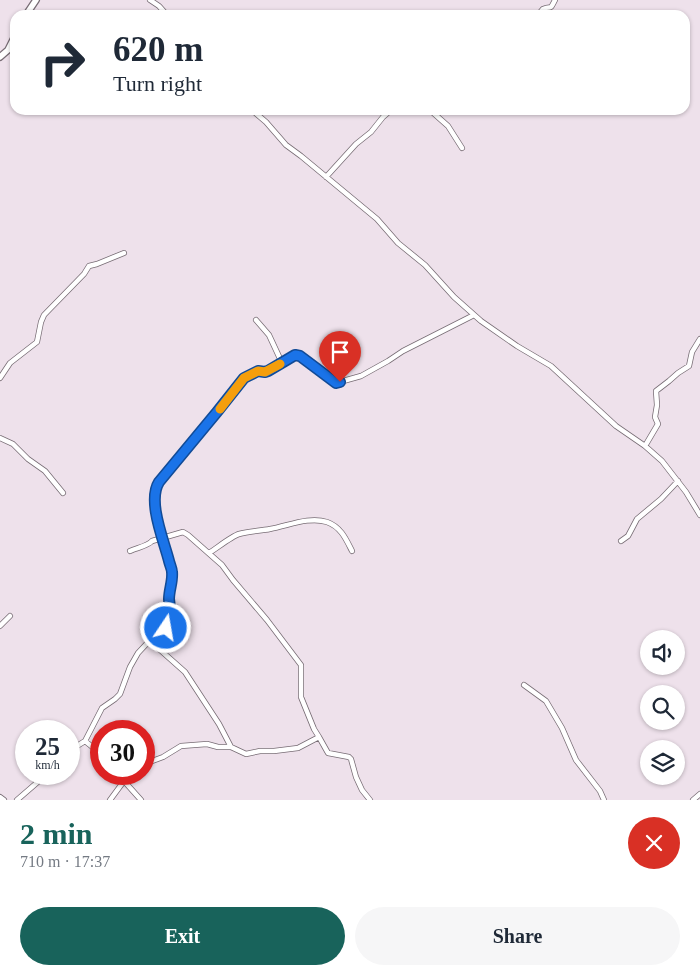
<!DOCTYPE html>
<meta charset="utf-8">
<style>
:root{--surface:#fff;--page:#f6f6f7;--text:#1f2937;--muted:#747a83;--accent:#18635b}
body{margin:0;font-family:Georgia,serif;background:var(--page);color:var(--text);height:100vh;display:flex;flex-direction:column;font-size:19px;white-space:nowrap}
*{box-sizing:border-box;margin:0}
p{font-size:16px;color:var(--muted)}
.icon{flex:none;width:28px;height:28px;fill:none;stroke:currentColor;stroke-width:2;stroke-linecap:round;stroke-linejoin:round}
.map{position:relative;height:800px;overflow:hidden}
.side{display:flex;flex-direction:column;background:var(--surface);flex:1}
.side>*{flex:none}
.top-card{position:absolute;left:10px;top:10px;width:680px;height:105px;border-radius:15px;box-shadow:0 1px 4px #0004;background:#fff;color:var(--text);overflow:hidden}
.tools{position:absolute;left:640px;top:630px;display:grid;gap:10px}
.tools a{display:grid;place-items:center;width:45px;height:45px;border-radius:50%;background:var(--surface);box-shadow:0 1px 4px #0004;font-size:25px}
.speed{position:absolute;left:15px;top:720px;display:flex;gap:10px;font-size:25px;font-weight:700;text-align:center}
.speed>*{display:grid;place-content:center;width:65px;height:65px;border-radius:50%;background:var(--surface);box-shadow:0 1px 4px #0004;line-height:1}
.speed small{font-size:12px;font-weight:400}
.speed .limit{border:8px solid #d22;background:#fff;color:#111}
.pin{position:absolute;display:grid;place-items:center;width:42px;height:42px;color:#fff;margin:-51px -21px;border-radius:50% 50% 50% 0;rotate:-45deg;box-shadow:0 0 5px #0007}
.pin .icon{rotate:45deg}
.me{position:absolute;width:55px;margin:-28px;rotate:12deg;stroke-linejoin:round;filter:drop-shadow(0 0 4px #0008)}
.turn{display:flex;align-items:center;gap:18px;height:105px;padding:0 20px;font-size:22px}
.turn .icon{width:65px;height:65px;stroke-width:2.5}
.turn b{display:block;font-size:35px;line-height:42px}
.round{display:grid;place-items:center;flex:none;width:52px;height:52px;border-radius:26px;background:var(--page)}
.headline{display:flex;align-items:center;justify-content:space-between;height:85px;padding:0 20px}
h1{font-size:30px;font-weight:600;line-height:38px;color:var(--accent)}
.action{display:flex;gap:10px;margin-top:auto;padding:10px 20px}
.action a{flex:1;height:58px;border-radius:30px;background:var(--accent);color:#fff;font-size:20px;font-weight:600;line-height:58px;text-align:center}
.action a+a{background:var(--page);color:var(--text)}
.map>svg:first-child{display:block}
.lines{fill:none;stroke-linecap:round;stroke-linejoin:round}
.minor-casing{stroke:#776c74;stroke-width:6}
.major-casing{stroke:#776c74;stroke-width:8}
.minor{stroke:#fff;stroke-width:4.5}
.major{stroke:#fff;stroke-width:5.5}
.route-casing{stroke:#114b97;stroke-width:12}
.route{stroke:#1a73e8;stroke-width:9}
.slow{stroke:#f59e0b;stroke-width:9}
</style>
<div class="map">
<svg width="700" height="800" viewBox="0 0 700 800">
<rect width="100%" height="100%" fill="#eee1eb"/>
<g class="lines">
<g class="minor-casing">
<path id="minor" d="M150,0L159,6L167,15
M538,15L543,9C552,5 549,12 555,0
M252,110L266,122L286,145L301,156L377,219L398,243L425,265L454,297L481,321L517,346L551,366L616,426L645,446L662,461L686,492L700,515
M430,110L448,126L462,148
M326,177L356,144L371,132L383,117L391,110
M256,320L269,335L282,363
M0,378L10,363L37,342L41,322L44,315L84,274L89,266L97,264L124,253
M0,438L13,444L28,459L45,471L63,493
M645,446L658,424L655,417L657,405L656,391L669,381L678,373L689,366L692,352L700,339
M621,541L628,536L637,519L661,499L678,481
M130,551C136,548 148,546 152,541L183,532L188,535L222,565L233,580L267,620L301,665V697L314,729L319,737L298,748L274,751H260L246,754L231,747H218L207,744L181,746L163,757L144,764
M209,553C217,548 232,536 239,534C249,531 260,531 270,529C288,526 309,516 327,522C341,527 346,539 352,551
M0,626L10,616
M149,640L185,672L219,724L231,747
M524,685L546,701L562,728L576,760L600,791L604,800
M319,737L328,753L349,757L351,759L356,777L362,790L370,800
M85,741L101,754
M69,751L85,741L102,708L115,699L120,694L130,667L138,653L152,638L163,630L170,623L172,617L169,598L172,572L158,521L155,504V490L159,482L217,412L244,378L258,371L265,372L269,371L295,355L300,356L336,383L361,376L388,361L403,351L474,315
M121,774L124,781L141,800
M0,797L4,800
M17,800L47,774
M110,800L124,781
M693,800L700,794"/>
</g>
<g class="major-casing">
<path id="major" d="M26,15L36,0
M0,57L8,50L15,36"/>
</g>
<use href="#minor" class="minor"/>
<use href="#major" class="major"/>
</g>
<g class="lines">
<g class="route-casing">
<path id="route" d="M166,628C175,617 170,613 169,599C169,590 173,581 172,572C172,569 170,565 169,561C164,541 147,501 159,482L217,412L244,378L258,371L265,372L268,371L295,355L300,356L336,383L340,382"/>
</g>
<use href="#route" class="route"/>
<path class="slow" d="M220,409L244,378L258,371L265,372L280,364"/>
</g>
</svg>
<div class="tools">
<a><svg class="icon" aria-label="sound" viewBox="0 0 24 24"><path d="M4 9h4l5-4v14l-5-4H4zM17 9q2 3 0 6"/></svg></a>
<a><svg class="icon" aria-label="search" viewBox="0 0 24 24"><circle cx="10" cy="10" r="6"/><path d="M15 15l6 6"/></svg></a>
<a><svg class="icon" aria-label="layers" viewBox="0 0 24 24"><path d="M12 4l9 5-9 5-9-5zM3 14l9 5 9-5"/></svg></a>
</div>
<div class="speed"><div>25<small>km/h</small></div><div class="limit">30</div></div>
<div class="pin" style="left:340px;top:382px;background:#d93025"><svg class="icon" aria-label="arrive" viewBox="0 0 24 24"><path d="M6 21V4h12l-3 4 3 4H6"/></svg></div>
<svg class="me" style="left:166px;top:628px" viewBox="-20 -20 40 40"><circle r="17" fill="#1a73e8" stroke="#fff" stroke-width="3"/><path d="M0-11L8 9 0 5-8 9z" fill="#fff"/></svg>
<div class="top-card">
<div class="turn"><svg class="icon" aria-label="right" viewBox="0 0 24 24"><path d="M7 20v-9h11M14 6l5 5-5 5"/></svg><div><b>620 m</b>Turn right</div></div>
</div>
</div>
<section class="side">
<div class="headline"><div><h1>2 min</h1><p>710 m · 17:37</p></div><a class="round" style="background:#d93025;color:#fff"><svg class="icon" aria-label="close" viewBox="0 0 24 24"><path d="M6 6l12 12M18 6L6 18"/></svg></a></div>
<div class="action"><a>Exit</a><a>Share</a></div>
</section>
